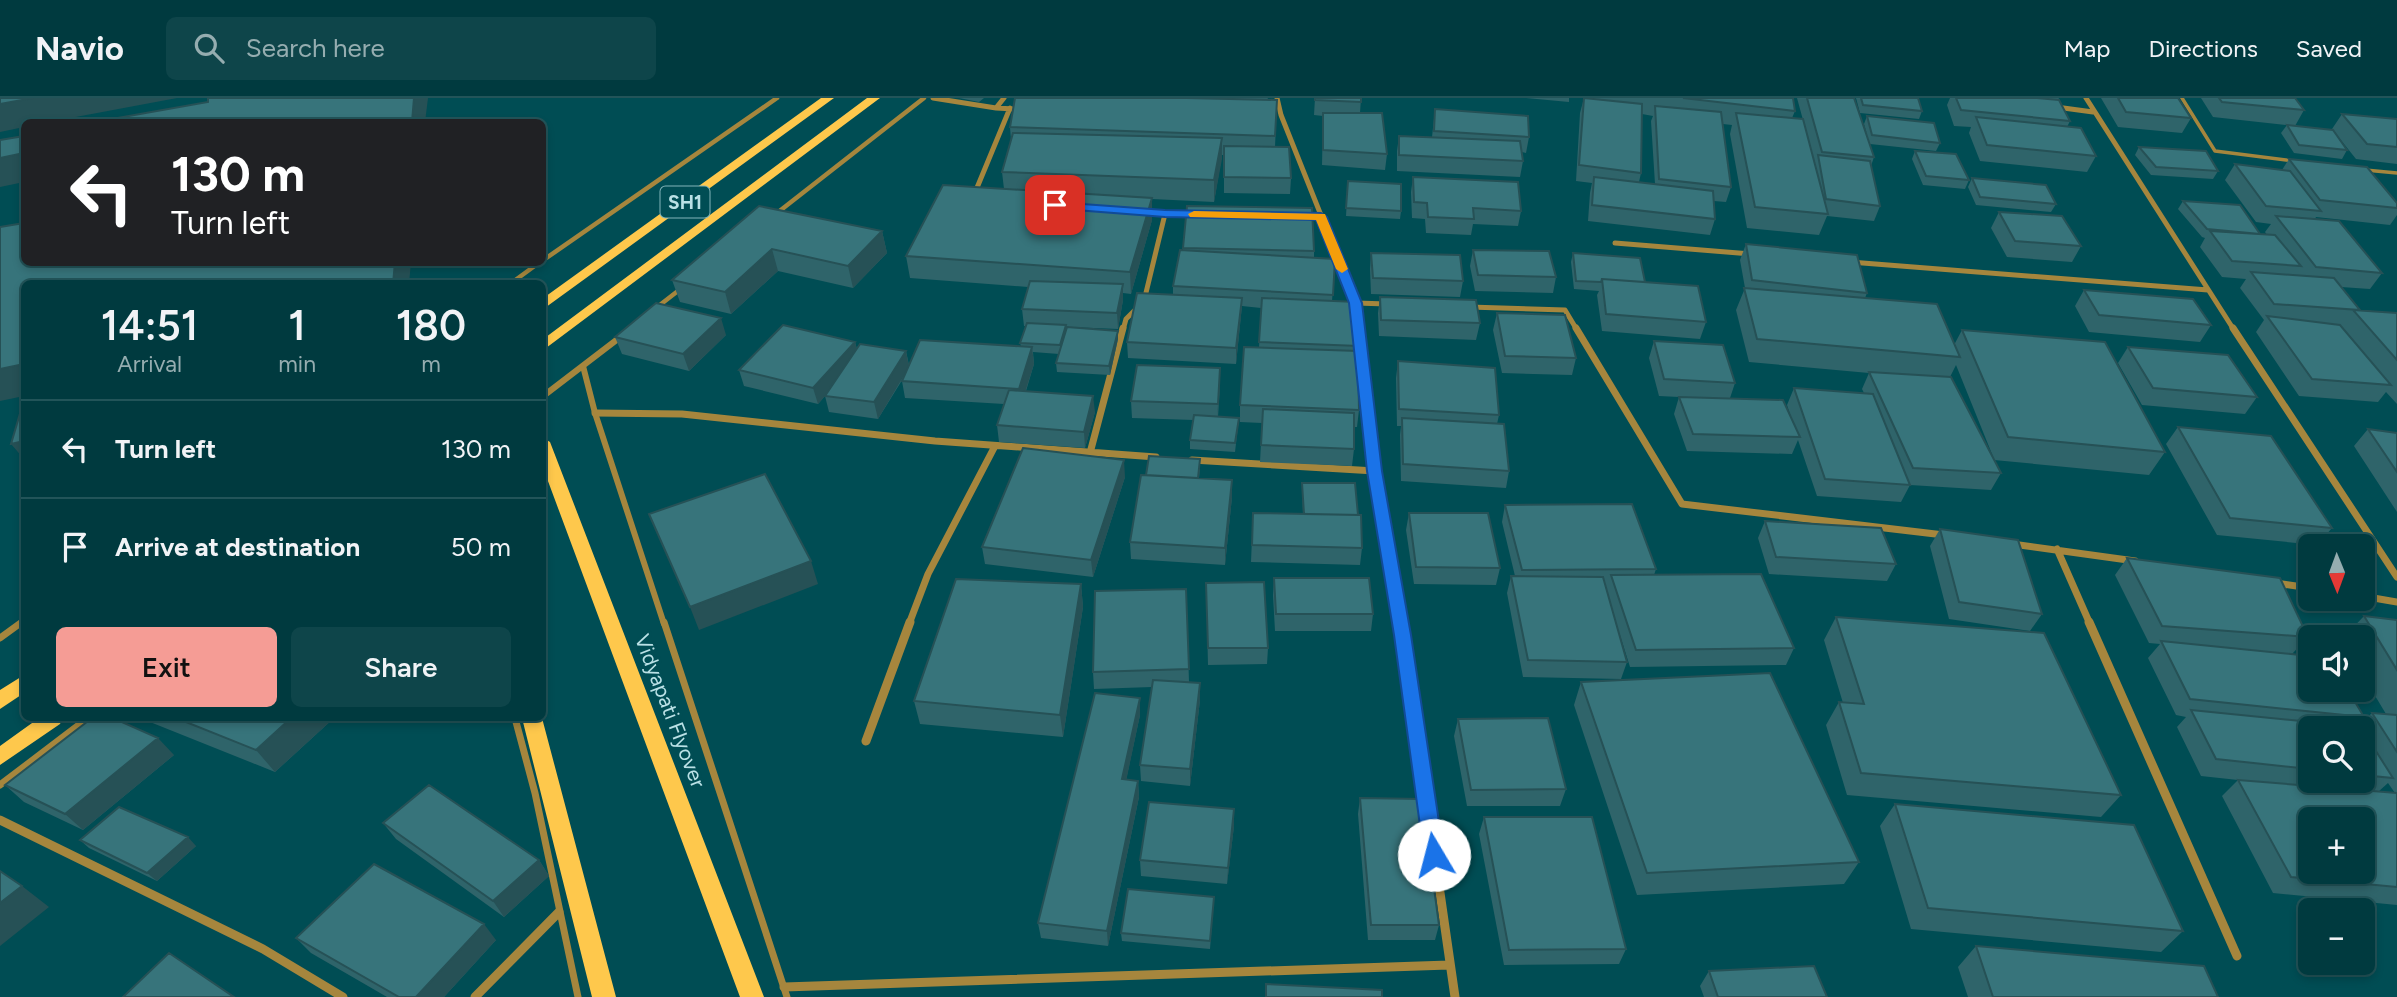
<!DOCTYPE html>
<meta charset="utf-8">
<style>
:root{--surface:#003a3f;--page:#0e454a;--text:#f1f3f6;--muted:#95adb0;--line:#225459;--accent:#f59c95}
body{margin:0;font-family:Figtree,sans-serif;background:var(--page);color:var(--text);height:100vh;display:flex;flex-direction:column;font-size:26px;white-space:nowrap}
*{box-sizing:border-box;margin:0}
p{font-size:23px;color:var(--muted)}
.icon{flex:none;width:38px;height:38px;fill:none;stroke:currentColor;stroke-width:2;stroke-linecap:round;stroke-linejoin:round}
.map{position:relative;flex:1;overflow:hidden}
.side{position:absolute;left:21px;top:182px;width:525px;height:441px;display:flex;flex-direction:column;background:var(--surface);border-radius:10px;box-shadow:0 4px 10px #0003,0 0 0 2px var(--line)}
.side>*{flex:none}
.top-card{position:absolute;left:21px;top:21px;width:525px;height:147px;border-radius:10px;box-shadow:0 4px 10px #0003,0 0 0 2px var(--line);background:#202124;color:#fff;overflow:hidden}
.needle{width:46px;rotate:179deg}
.fabs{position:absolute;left:2298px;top:436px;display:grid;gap:14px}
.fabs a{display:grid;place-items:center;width:77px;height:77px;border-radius:10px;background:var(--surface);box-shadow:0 4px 10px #0003,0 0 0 2px var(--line);font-size:35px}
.pin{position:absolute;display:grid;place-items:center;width:60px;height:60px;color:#fff;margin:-30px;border-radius:14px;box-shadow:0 4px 10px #0006}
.me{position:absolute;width:77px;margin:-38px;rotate:352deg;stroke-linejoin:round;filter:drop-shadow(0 0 5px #0008)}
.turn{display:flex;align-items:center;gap:24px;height:147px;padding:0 35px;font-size:32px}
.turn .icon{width:91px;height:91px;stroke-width:2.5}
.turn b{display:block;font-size:49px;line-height:60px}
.eta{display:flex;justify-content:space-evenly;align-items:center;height:119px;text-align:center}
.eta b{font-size:42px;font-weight:600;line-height:49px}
.button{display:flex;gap:14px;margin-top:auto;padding:14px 35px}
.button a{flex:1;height:80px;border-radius:10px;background:var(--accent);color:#111;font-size:28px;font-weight:600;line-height:80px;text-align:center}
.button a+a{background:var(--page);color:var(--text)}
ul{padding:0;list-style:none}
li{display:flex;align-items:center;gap:21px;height:98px;padding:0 35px;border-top:2px solid var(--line)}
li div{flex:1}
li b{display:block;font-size:26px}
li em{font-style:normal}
header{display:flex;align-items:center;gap:42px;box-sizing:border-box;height:98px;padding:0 35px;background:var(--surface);border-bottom:2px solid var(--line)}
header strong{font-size:33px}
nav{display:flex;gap:38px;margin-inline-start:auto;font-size:24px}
.search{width:490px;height:63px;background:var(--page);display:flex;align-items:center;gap:18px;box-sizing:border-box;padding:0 24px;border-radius:10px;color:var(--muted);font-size:26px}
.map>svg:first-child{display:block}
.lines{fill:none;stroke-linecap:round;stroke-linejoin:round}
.service{stroke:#a6863d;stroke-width:3.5}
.pedestrian-far2{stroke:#a6863d;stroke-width:4.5}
.pedestrian-far1{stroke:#a6863d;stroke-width:6}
.pedestrian{stroke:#a6863d;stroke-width:7}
.minor-far2{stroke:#a6863d;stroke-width:5}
.minor-far1{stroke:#a6863d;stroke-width:7}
.minor{stroke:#a6863d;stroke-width:9}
.primary{fill:#fec84c;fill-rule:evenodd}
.wall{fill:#2f646a;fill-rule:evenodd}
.shaded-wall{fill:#265156}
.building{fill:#37747b;stroke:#265156;stroke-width:2;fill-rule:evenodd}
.route{fill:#1a73e8;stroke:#114b97;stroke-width:2}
.slow{fill:#f59e0b}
.labels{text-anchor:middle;stroke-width:6;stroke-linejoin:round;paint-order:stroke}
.shield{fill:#004d54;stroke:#82b5ba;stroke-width:2}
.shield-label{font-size:19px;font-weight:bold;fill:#bae1e6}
.street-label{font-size:21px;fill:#bae1e6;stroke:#004d54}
</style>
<header>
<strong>Navio</strong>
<div class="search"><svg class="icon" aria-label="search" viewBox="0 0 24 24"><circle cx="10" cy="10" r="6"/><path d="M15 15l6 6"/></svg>Search here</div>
<nav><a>Map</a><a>Directions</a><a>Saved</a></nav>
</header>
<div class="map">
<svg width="2397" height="899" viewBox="0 0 2397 899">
<rect width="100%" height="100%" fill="#004d54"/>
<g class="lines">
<path class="service" d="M2182,0L2215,53L2293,63
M2365,72L2397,75"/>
<path class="pedestrian-far2" d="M777,115L924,0
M542,163L777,0
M510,186L540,164
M656,210L683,189"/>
<path class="pedestrian-far1" d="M583,268L595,315L664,526
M542,299L623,237
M20,526L24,523"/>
<path class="pedestrian" d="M664,524L787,899
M0,540L22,524
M515,620L535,695L578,899
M0,687L88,620"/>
<path class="minor-far2" d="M933,0L996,10
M1004,0L996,10L1014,11
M1277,0L1281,17L1356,205L1359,232
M2086,0L2234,232
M2056,9L2093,14
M974,97L1010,10
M1143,114L1194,116
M1615,145L1751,156
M1850,164L2208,192
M1356,205L1387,206
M1469,209L1565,212L1577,232
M1123,232L1126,221L1144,203L1165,116"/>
<path class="minor-far1" d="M1359,230L1375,373L1401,526
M1576,230L1682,406L1944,437
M2233,230L2397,479
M595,315L682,316L935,343L1156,359
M1090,355L1123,230
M1192,362L1375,373
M2012,446L2135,463
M2057,451L2090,526
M2275,485L2310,490
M2362,498L2397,504
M909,526L928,476L995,348"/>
<path class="minor" d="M1401,524L1455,899
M2089,524L2237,858
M866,643L910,524
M0,722L263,851L343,899
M784,889L1449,867
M475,899L559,814"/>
<path class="primary" d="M821,0H834L542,212V201Z
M867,0H880L542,253V242Z
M542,339L550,344L764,899H740L542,367Z
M24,577V595L0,611V592Z
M39,620H63L60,626L0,667V648Z
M522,620H542L616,899H592Z"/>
</g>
<path class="wall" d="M959,0H984L979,4Z
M1015,0H1268L1267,2H1277L1275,49L1291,80L1290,96L1224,95V57H1222L1214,104L1152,101V122L1131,196L1123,195V202L1118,231L1069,229L1118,233V241L1110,277L1057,274L1056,265L1059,256L1033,254L1034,266L1026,293L1095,314L1085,350L999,344L997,327L1004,306L905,300L902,283L904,279L878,321L829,314L825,298L818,306L744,288L739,272L855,244L857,251L906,253L909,267L1021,248L1020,245L1026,228H1024L1022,211L1028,189L910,180L906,158L1004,91L1002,74L1011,42L1010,29Z
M1315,0H1361L1360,15L1387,56L1385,72L1322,67L1323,18L1314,17Z
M1526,0H1569V4Z
M1584,0H1793L1795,13L1792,20L1815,66L1797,0H1854L1867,36L1864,26L1867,18L1940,45L1936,53L1870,46L1874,59L1871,68L1880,108L1874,123L1827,118L1819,137L1747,130L1730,36L1732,27L1723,26L1731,89L1726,104L1714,103L1715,121L1710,137L1588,123L1590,95L1592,85L1576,83L1580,15ZM1642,16L1653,18L1651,23L1655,86L1639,84L1641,75Z
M1856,0H1918L1922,13L1919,21L1860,15Z
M1950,0H2059L2058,2L2070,23L2067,29L2096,58L2087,74L1980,63L1969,35L1971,29L1954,28L1947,7Z
M2101,0H2178L2191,20L2182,35L2118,29Z
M2201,0H2295L2304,12L2295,28L2213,19Z
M1435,11L1529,39L1526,55L1522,54L1523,63L1520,79L1397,73V53L1399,38L1432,39Z
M2342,16L2397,21V66L2356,61L2332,31Z
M2287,27L2347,52L2342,61L2294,55L2281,35Z
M2139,49L2218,73L2213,81L2151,77L2135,57Z
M1915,53L1969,82L1965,91L1923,87L1912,61Z
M2289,61L2397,105V117L2390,127L2316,119L2315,121L2382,175L2370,191L2341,189L2360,212L2397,215V306L2386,294L2378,304L2299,298L2256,234L2264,222L2240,190L2246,181L2222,179L2200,149L2205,140L2202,139L2178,111L2183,103L2260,136L2267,137L2265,134L2271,126L2256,124L2225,82L2235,66L2282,72Z
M1413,79L1521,113L1518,128L1473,126L1471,137L1426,135L1425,121L1412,120L1411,94Z
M1972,80L2056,106L2051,114L1976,107L1968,89Z
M1348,83L1401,113L1400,121L1346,118Z
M759,108L882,133L887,155L853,190L778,173L731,216L680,204L672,182Z
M1187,108L1314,153V160L1335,161L1332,203L1359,248L1358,258L1359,312L1357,329H1354V351L1352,368L1260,364L1262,325L1240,324V307L1259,250L1261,210L1242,208L1236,266L1128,260L1127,244L1173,197V188L1183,152Z
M1999,114L2081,148L2072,164L2007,159L1991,130Z
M1746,146L1867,195L1865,200L1954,247L1962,232L2165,354L2149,377L1994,362L2001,375L1991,392L1910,387L1901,404L1817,398L1798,342L1792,356L1687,353L1674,316L1679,299L1659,298L1649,260L1654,243L1735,285L1730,300L1791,319L1787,307L1794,290L1864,295L1862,291L1869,275L1749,264L1736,212L1745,190L1740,162ZM1956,267L1994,361L1950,279Z
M1473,152L1556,179L1553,195L1475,193L1470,168Z
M1371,155L1463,183L1460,199L1371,196L1370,171Z
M1573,155L1645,184L1706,224L1700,241L1602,233L1597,197L1599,193L1574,191L1571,164Z
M2084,192L2211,227L2200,244L2089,234L2075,208Z
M1380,199L1480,225L1476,242L1379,238L1378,215Z
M1497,215L1576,260L1572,277L1502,275L1493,232Z
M726,237L689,273L622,256L615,239Z
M2128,249L2257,299L2245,316L2142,307L2118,265Z
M1398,263L1499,317L1497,326L1509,373L1506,390L1401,383L1400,337L1401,328H1397L1396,280Z
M1220,287L1218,319L1239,320L1235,354L1190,351V342L1194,322L1132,320L1131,303Z
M2178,329L2332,430L2317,447L2217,437L2166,346Z
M2368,331L2397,335V414L2354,348Z
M1200,370L1199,380L1232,382V399L1225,467L1131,461L1130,444Z
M1125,379L1093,479L985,466L982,449Z
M1302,385L1358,417L1362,450L1360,467L1251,464L1253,415L1303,416L1302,394Z
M1505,407L1656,471L1654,477L1794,550L1786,567L1630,569L1619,534L1627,564L1621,581L1523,579L1507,495L1511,478H1515L1502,424Z
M1409,415L1500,470L1496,487L1414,486L1406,432Z
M1765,423L1896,466L1887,483L1769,476L1758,440Z
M1940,431L2042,516L2030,533L1949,521L1930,448Z
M2127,460L2308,539L2292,556L2255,553L2364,619L2354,629H2357L2372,615L2386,616L2362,576V539H2344L2364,518L2397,522V807L2273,795L2222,698L2238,682L2201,678L2177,629L2186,619L2176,617L2148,560L2160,546L2149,545L2115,477ZM2310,630H2362V682H2310ZM2388,685L2395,695L2378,694Z
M1274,480L1373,516L1371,533H1275L1273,497Z
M1206,485L1268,550L1267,566L1208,567Z
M1081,486L1083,509L1063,639L920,626L914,603Z
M1186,491L1189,584L1200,602L1190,688L1141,683L1140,667L1152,589L1094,591L1093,574Z
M1836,519L2121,697L2101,719L1847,697L1826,627L1839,604L1843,605L1824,542Z
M1581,584L1859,764L1844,786L1637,797L1574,607Z
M1140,600V617L1126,682L1138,683L1139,699L1108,848L1041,840L1038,825Z
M140,620H334L275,674Z
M1458,621L1566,691L1560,708H1467L1454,638Z
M174,657L83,732L24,704L5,687Z
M1360,700L1439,827L1435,842H1368L1358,716Z
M1895,706L2183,833L2161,854L1911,831L1880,728Z
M1234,711V728L1227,786L1141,778L1140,762Z
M1484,719L1626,851L1619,866L1504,867L1479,736Z
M383,725L539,762L549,778L504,819L396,741Z
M80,742L196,748L157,783L89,750Z
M1214,799L1210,851L1122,843L1121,835Z
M296,840L496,842L444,899H387L311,855Z
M1976,848L2218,899H1968L1958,869Z
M1709,873L1827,899H1704L1700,888Z"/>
<path class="shaded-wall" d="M0,0H177L49,24H24V29L0,34Z
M414,0H428L425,24H412Z
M1222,40V61L1214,104V82Z
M24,55V84L0,89V60Z
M1152,100V122L1131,196L1130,174Z
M882,133L887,155L853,190L848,168Z
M772,151L778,173L731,216L725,194Z
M395,164H411L409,186H393Z
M1123,186V202L1118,231L1117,215Z
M1242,200L1241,216L1236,266V250Z
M721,220L726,237L689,273L683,256Z
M1118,233V241L1110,277L1109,268Z
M855,244L859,260L818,306L813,290Z
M1032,249L1034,266L1021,307L1019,291Z
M906,253L909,269L878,321L874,304Z
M24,266V298L0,303V271Z
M1220,270V287L1217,323L1218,306Z
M1093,298L1095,314L1085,350L1084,334Z
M24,343V361L11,346Z
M1124,362L1125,379L1093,479L1091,462Z
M1232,382V399L1225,467V450Z
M811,463L818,486L699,532L690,509Z
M1081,486L1083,509L1063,639L1060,617Z
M1200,585V602L1190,688V671Z
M1140,600V617L1123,698L1122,681Z
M291,620H334L275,674L256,652Z
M158,640L174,657L83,732L65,716Z
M1138,683L1139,699L1108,848L1107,833Z
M1234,711V728L1227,786L1228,770Z
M188,739L196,748L157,783L147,775Z
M539,762L549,778L504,819L493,803Z
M22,788L49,809L0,848V805Z
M484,826L496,842L444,899H416Z"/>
<path class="building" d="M0,0H33L0,6Z
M208,0H414L412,24H201L202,21L186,24H95L208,4Z
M1015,0H1187L1277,2L1275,38L1010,29Z
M1315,0H1361V4L1315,2Z
M1584,0L1642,6L1641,75L1579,67Z
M1683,0H1793L1795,13Z
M1807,0H1854L1874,59L1822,54Z
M1861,0H1918L1922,13L1863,7Z
M1956,0H2037L2059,2L2070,23L1961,12Z
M2118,0H2178L2191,20L2126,14Z
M2219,0H2295L2304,12L2222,4Z
M1655,8L1721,14L1731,89L1659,81Z
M1435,11L1528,18L1529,39L1434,33Z
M1323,15H1382L1387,56L1323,52Z
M1736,15L1803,21L1828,116L1755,109Z
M2342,16L2397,21V49L2367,46Z
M1867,18L1934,25L1940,45L1872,37Z
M1976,19L2081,30L2096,58L1987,47Z
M2287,27L2333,32L2347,52L2299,47Z
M1013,35L1222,40L1214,82L1002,74Z
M24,38V55L0,60V42Z
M1399,38L1520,43L1523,63L1399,57Z
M1224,48L1289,49L1291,80L1224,79Z
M2139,49L2206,53L2218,73L2156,69Z
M1915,53L1956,56L1969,82L1926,78Z
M1818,57L1870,63L1880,108L1826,101Z
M2289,61L2367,69L2397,105V110L2320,102Z
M2235,66L2290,73L2321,113L2266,108Z
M1413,79L1518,84L1521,113L1473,110L1474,121L1428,119L1427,105L1414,104Z
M1594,79L1713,93L1715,121L1592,107Z
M1972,80L2046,87L2056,106L1980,99Z
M1348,83L1401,86V113L1346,110Z
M943,87L1152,100L1130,174L906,158Z
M2183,103L2240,107L2260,136L2207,131Z
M759,108L882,133L848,168L772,151L725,194L672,182Z
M1187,108L1312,110L1314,153L1183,150Z
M1999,114L2062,118L2081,148L2015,143Z
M2276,118L2339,123L2382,175L2316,169Z
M24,125V164H395L393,186H24V266L0,271V129Z
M2210,133L2275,137L2301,168L2232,163Z
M1746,146L1857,157L1867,195L1752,182Z
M1180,152L1335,161L1333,197L1173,188Z
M1473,152L1549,153L1556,179L1478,177Z
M1371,155L1460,157L1463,183L1373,180Z
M1573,155L1640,160L1645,184L1602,181L1601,184L1576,183Z
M2251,174L2334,180L2360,212L2274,206Z
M1602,181L1698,188L1706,224L1606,216Z
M1030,183L1123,186L1117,215L1022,211Z
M1744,190L1937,206L1960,259L1757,241Z
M2084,192L2193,201L2211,227L2099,217Z
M1137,195L1242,200L1236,250L1127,244Z
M1380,199L1476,202L1480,225L1381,222Z
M1262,200L1357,204L1359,248L1259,244Z
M656,205L721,220L683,256L615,239Z
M2353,212L2397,215V262Z
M1497,215L1565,217L1576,260L1505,258Z
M2267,218L2340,227L2391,287L2312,281Z
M1027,225L1066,227L1060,247L1020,245Z
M783,227L855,244L813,290L739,272Z
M1067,229L1118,233L1109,268L1056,265Z
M1962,232L2105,244L2165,354L2008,339Z
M920,242L1032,249L1019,291L902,283Z
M1654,243L1723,247L1735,285L1664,281Z
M860,246L906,253L874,304L825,298Z
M1244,249L1358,253L1359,312L1240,307Z
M2128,249L2228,257L2257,299L2153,290Z
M1398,263L1495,270L1499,317L1399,311Z
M1137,267L1220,270L1218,306L1131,303Z
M1869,274L1951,279L2001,375L1913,370Z
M1794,290L1873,296L1910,387L1825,381Z
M1009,292L1093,298L1084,334L997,327Z
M1679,299L1783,302L1800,339L1693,336Z
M24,302V343L11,346Z
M1263,311L1354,315V351L1261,347Z
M1194,317L1239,320L1235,345L1190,342Z
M1402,320L1504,326L1509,373L1403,366Z
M2178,329L2271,338L2332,430L2230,420Z
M2368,331L2397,335V374Z
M1023,350L1124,362L1091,462L982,449Z
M1149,358L1200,361L1198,380L1146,377Z
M765,376L811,463L690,509L649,416Z
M1141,377L1232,382L1225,450L1130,444Z
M1302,385H1355L1358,417L1304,416Z
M1632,406L1656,471L1522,472L1505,407Z
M1253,415L1361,417L1362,450L1252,447Z
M1409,415H1488L1500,470L1416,469Z
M1765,423L1881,430L1896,466L1776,459Z
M1940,431L2018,442L2042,516L1959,504Z
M2127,460L2280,480L2308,539L2162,528Z
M1761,476L1794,550L1636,552L1611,477Z
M1511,478L1603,479L1627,564L1528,562Z
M1274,480H1369L1373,516H1276Z
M956,481L1081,486L1060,617L914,603Z
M1264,484L1268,550H1208L1206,485Z
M1186,491L1189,571L1093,574L1095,493Z
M2364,518L2397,522V572Z
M1836,519L2044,535L2121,697L1861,675L1839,604L1864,606Z
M2161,543L2310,558V592H2348L2364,619L2190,601Z
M1770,575L1859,764L1647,775L1581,584Z
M1153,582L1200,585L1190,671L1140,667Z
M1095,595L1140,600L1122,681L1138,683L1107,833L1038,825Z
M2191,612L2362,629V630H2310V671L2216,661Z
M2372,615L2397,617V654Z
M92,620H113L158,640L65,716L5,687Z
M176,620H291L256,652Z
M1548,620L1566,691L1471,692L1458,621Z
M2362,631L2393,680L2362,677Z
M2238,682L2397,695V789L2291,779ZM2310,721H2362V774H2310Z
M429,687L539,762L493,803L383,725Z
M1360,700L1422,701L1439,827H1371Z
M1149,704L1234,711L1228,770L1140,762Z
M1895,706L2134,727L2183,833L1928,810Z
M119,709L188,739L147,775L80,742Z
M1484,719H1592L1626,851L1509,852Z
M374,766L484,826L416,899H399L296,840Z
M0,773L22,788L0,805Z
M1128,791L1214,799L1210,843L1121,835Z
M1976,848L2204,868L2218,899H1993Z
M169,855L234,899H123Z
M1814,868L1827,899H1718L1709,873Z
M1266,886L1382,892V899H1266Z"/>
<path class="route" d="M1055,104L1165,112L1321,115L1327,119L1362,205L1382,373L1411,537L1444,757L1441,763L1434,765L1427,763L1424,757L1394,537L1367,373L1349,205L1316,122L1165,119L1050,110V105Z"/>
<path class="slow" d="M1194,113L1325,116L1348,171L1342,175L1336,171L1316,122L1190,119L1188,116Z"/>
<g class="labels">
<rect class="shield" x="660.5" y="88.5" width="49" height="31" rx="5"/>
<g class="shield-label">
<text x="685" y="111">SH1</text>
</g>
<g class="street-label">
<text transform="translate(670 613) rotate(69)" y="7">Vidyapati Flyover</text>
</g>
</g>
</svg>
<div class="fabs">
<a><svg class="needle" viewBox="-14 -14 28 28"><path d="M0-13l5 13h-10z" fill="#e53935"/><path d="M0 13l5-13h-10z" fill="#95adb0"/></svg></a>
<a><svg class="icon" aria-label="sound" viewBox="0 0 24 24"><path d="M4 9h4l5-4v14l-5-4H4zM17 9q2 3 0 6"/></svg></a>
<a><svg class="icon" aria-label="search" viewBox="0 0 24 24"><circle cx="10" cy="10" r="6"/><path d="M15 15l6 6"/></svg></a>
<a>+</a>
<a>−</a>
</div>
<div class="pin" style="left:1055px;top:107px;background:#d93025"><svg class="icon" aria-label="arrive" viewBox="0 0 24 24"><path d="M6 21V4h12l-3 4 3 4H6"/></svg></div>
<svg class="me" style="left:1434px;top:757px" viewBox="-20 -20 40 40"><circle r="19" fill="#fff"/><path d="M0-13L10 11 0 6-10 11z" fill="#1a73e8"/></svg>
<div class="top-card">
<div class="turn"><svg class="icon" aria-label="left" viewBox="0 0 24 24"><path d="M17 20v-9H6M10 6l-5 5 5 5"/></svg><div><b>130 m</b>Turn left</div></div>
</div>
<section class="side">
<div class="eta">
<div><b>14:51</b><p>Arrival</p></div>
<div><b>1</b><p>min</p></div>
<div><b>180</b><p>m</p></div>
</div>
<ul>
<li><svg class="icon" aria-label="left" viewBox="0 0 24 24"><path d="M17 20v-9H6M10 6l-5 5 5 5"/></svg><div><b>Turn left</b></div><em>130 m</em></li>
<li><svg class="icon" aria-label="arrive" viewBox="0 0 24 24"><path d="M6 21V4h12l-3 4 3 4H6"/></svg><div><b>Arrive at destination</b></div><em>50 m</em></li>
</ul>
<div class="button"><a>Exit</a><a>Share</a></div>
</section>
</div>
